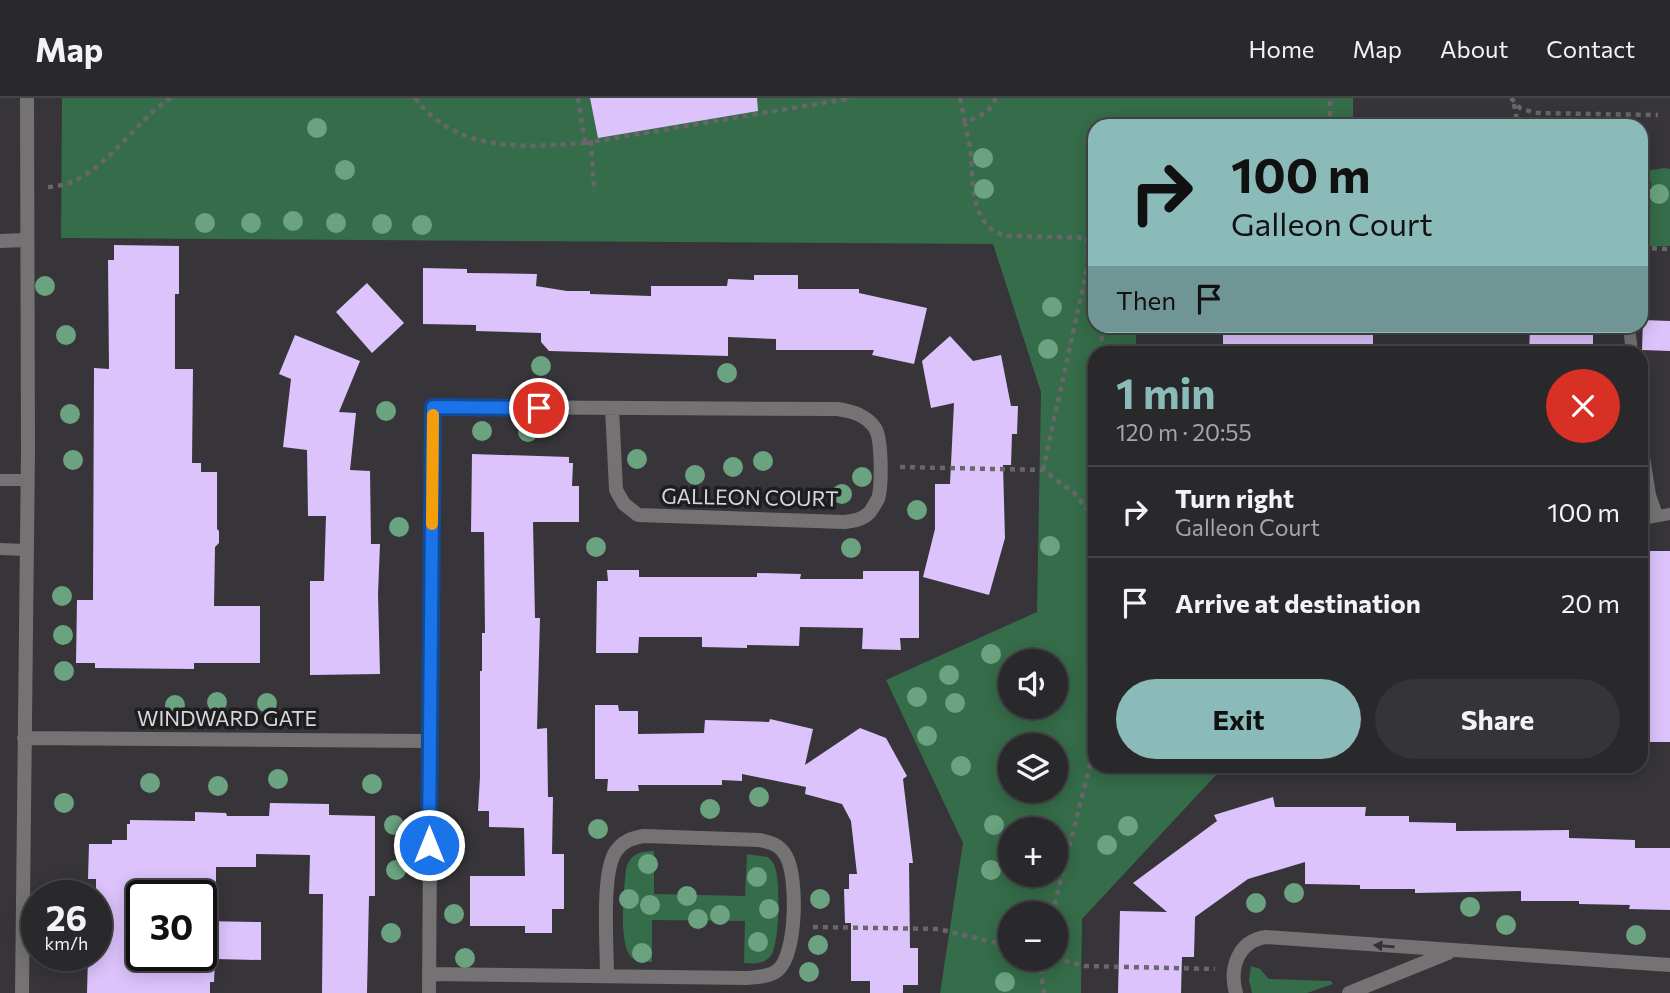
<!DOCTYPE html>
<meta charset="utf-8">
<style>
:root{--surface:#29282b;--page:#353437;--text:#f1f3f6;--muted:#a5a6a9;--line:#454447;--accent:#8bbbb9}
body{margin:0;font-family:Commissioner,sans-serif;background:var(--page);color:var(--text);height:100vh;display:flex;flex-direction:column;font-size:26px;white-space:nowrap}
*{box-sizing:border-box;margin:0}
p{font-size:23px;color:var(--muted)}
.icon{flex:none;width:38px;height:38px;fill:none;stroke:currentColor;stroke-width:2;stroke-linecap:round;stroke-linejoin:round}
.map{position:relative;flex:1;overflow:hidden}
.sheet{position:absolute;left:1088px;top:248px;width:560px;height:427px;display:flex;flex-direction:column;background:var(--surface);border-radius:21px;box-shadow:0 4px 18px #0003,0 0 0 2px var(--line)}
.sheet>*{flex:none}
.banner{position:absolute;left:1088px;top:21px;width:560px;height:214px;border-radius:21px;box-shadow:0 4px 18px #0003,0 0 0 2px var(--line);background:#8bbbb9;color:#111;overflow:hidden}
.fabs{position:absolute;left:998px;top:551px;display:grid;gap:14px}
.fabs a{display:grid;place-items:center;width:70px;height:70px;border-radius:50%;background:var(--surface);box-shadow:0 4px 18px #0003,0 0 0 2px var(--line);font-size:35px}
.speed{position:absolute;left:21px;top:782px;display:flex;gap:14px;font-size:35px;font-weight:700;text-align:center}
.speed>*{display:grid;place-content:center;width:91px;height:91px;border-radius:50%;background:var(--surface);box-shadow:0 4px 18px #0003,0 0 0 2px var(--line);line-height:1}
.speed small{font-size:18px;font-weight:400}
.speed .limit{border:4px solid #111;border-radius:10px;background:#fff;color:#111}
.pin{position:absolute;display:grid;place-items:center;width:60px;height:60px;color:#fff;margin:-30px;border:4px solid #fff;border-radius:50%;box-shadow:0 2px 7px #0007}
.me{position:absolute;width:77px;margin:-38px;rotate:0deg;stroke-linejoin:round;filter:drop-shadow(0 0 5px #0008)}
.turn{display:flex;align-items:center;gap:24px;height:147px;padding:0 28px;font-size:32px}
.turn .icon{width:91px;height:91px;stroke-width:2.5}
.turn b{display:block;font-size:49px;line-height:60px}
.then{display:flex;align-items:center;height:66px;padding:0 28px;background:#0003;gap:14px;font-size:26px}
.round{display:grid;place-items:center;flex:none;width:74px;height:74px;border-radius:37px;background:var(--page)}
.head{display:flex;align-items:center;justify-content:space-between;height:119px;padding:0 28px}
h1{font-size:42px;font-weight:700;line-height:52px;color:var(--accent)}
.primary-button{display:flex;gap:14px;margin-top:auto;padding:14px 28px}
.primary-button a{flex:1;height:80px;border-radius:42px;background:var(--accent);color:#111;font-size:28px;font-weight:700;line-height:80px;text-align:center}
.primary-button a+a{background:var(--page);color:var(--text)}
ul{padding:0;list-style:none}
li{display:flex;align-items:center;gap:21px;height:91px;padding:0 28px;border-top:2px solid var(--line)}
li div{flex:1}
li b{display:block;font-size:26px}
li em{font-style:normal}
header{display:flex;align-items:center;gap:42px;box-sizing:border-box;height:98px;padding:0 35px;background:var(--surface);border-bottom:2px solid var(--line)}
header strong{font-size:33px}
nav{display:flex;gap:38px;margin-inline-start:auto;font-size:24px}
.map>svg:first-child{display:block}
.green{fill:#356c49;fill-rule:evenodd}
.building{fill:#dcc3fc}
.lines{fill:none;stroke-linecap:round;stroke-linejoin:round}
.path{stroke:#686669;stroke-width:4.5;stroke-dasharray:5 5;stroke-linecap:butt}
.service{stroke:#747273;stroke-width:12}
.minor{stroke:#747273;stroke-width:14}
.tree{fill:#6ba27f}
.oneway{fill:#343234}
.route-casing{stroke:#114b97;stroke-width:18}
.route{stroke:#1a73e8;stroke-width:12}
.slow{stroke:#f59e0b;stroke-width:12}
.labels{text-anchor:middle;stroke-width:7;stroke-linejoin:round;paint-order:stroke}
.street-label{font-size:21px;fill:#d8d7d9;stroke:#1e1d1f}
</style>
<header>
<strong>Map</strong>
<nav><a>Home</a><a>Map</a><a>About</a><a>Contact</a></nav>
</header>
<div class="map">
<svg width="1670" height="895" viewBox="0 0 1670 895">
<rect width="100%" height="100%" fill="#373539"/>
<path class="green" d="M62,0H1353V28H1096V228H1136V255L1096,256V668L1211,669L1216,677L1082,821L1081,895H940L963,745L886,582L1037,514L1041,294L993,146L61,140ZM1010,564H1055V609H1010ZM1010,648H1055V693H1010ZM1010,732H1055V777H1010ZM1010,816H1055V861H1010Z
M1664,70L1670,71V148H1649L1651,84H1646V73Z
M654,753V796L745,798L747,756L768,759C772,763 775,767 776,773C780,788 780,847 770,859C763,866 754,866 744,865L745,823L652,822V864C645,863 636,864 631,859C618,845 624,790 626,771C630,756 640,753 654,753Z
M1251,868L1260,871L1269,881L1331,883L1333,886L1307,895H1252L1249,882Z"/>
<path class="building" d="M590,0H757L758,13L598,40Z
M114,147L179,148V196H175V271H193L192,365H201V374H217V431L219,433V445L215,449L214,508H260V565H194V571L95,570V565H76L77,502H93L94,270L109,271L108,162H114Z
M423,170L467,171V175L537,176L536,188L567,193H590V196L651,198V188H727L728,181L754,182V177H798V191H859V195L927,210L914,266L872,257L874,252H776V241L728,239V258L549,253L541,244V235L476,233V227L423,226Z
M367,185L404,225L372,255L336,214Z
M1643,222L1670,223V253L1642,252Z
M1223,228H1373V256H1223Z
M1530,228H1593V256H1529Z
M295,237L360,263L339,314L356,315L350,372L370,373L371,446H380L378,496L380,576L310,577V483H324L326,418H308L307,352L283,349L291,281L279,276Z
M950,238L973,263L1001,257L1011,308H1018L1017,336H1012L1011,367H1003L1005,440L989,497L923,479L935,431V386H950L954,305L931,310L922,263Z
M472,356L569,359V365H573L572,388H579V424H533L535,520H540L537,631L547,630L548,699H553L552,756H564V811H552V835H525V828H470V778H525L524,730L489,729V713H478L480,679V573H482V535H485L484,434H471Z
M1642,453H1670V644H1648V591H1642Z
M607,472H639V479H757V475L801,476L800,481H863V473H919V540H900L901,552L862,551L863,530L800,529L799,548L747,547V550L702,549V539H639L638,555H596L597,483H608Z
M595,607H618L619,613H638V636L704,635L705,622L769,624L770,621L813,631L805,667L860,630L886,640L907,678L903,681L913,765H909L910,850H918V887H903V895H870V883H851V825H845L844,791H849V776H857L851,723L842,706L805,696L806,689L742,676V683L722,682V687H638L639,693H607L608,681H595Z
M1273,699L1275,709H1366L1365,718H1409V724L1456,725V733L1569,732V740L1635,742V750H1670V812L1629,811L1630,807L1579,806V803H1521V793L1415,795V791H1360V787L1305,786V764L1248,781L1195,819L1194,859H1182L1181,895H1118L1120,813L1167,814L1133,785L1217,723L1214,717Z
M270,705L329,706V717L375,718V798H369L367,895H322L323,796H309L310,757L256,756V769H216V785H142V858H201V823L261,824V862L215,861L214,884H210V895H87L88,858H96V781H88L89,746H112V742H127V726H130V722L195,723V714L226,715L227,718H269Z"/>
<g class="lines">
<path class="path" d="M415,0C457,56 529,50 591,44L594,94
M578,0L585,45
M960,0L965,25
M996,0L988,13L965,25C967,36 970,47 971,58C973,88 971,130 1007,138L1096,140
M1511,0L1520,10L1535,15L1658,17
M1514,6L1518,28
M1330,28V0
M585,45L852,0
M48,89C101,87 130,25 171,0
M1087,140L1088,166L1096,205
M1642,150L1670,151
M1100,228L1104,256
M900,369L1043,372L1074,395L1096,422
M1043,372L1088,166
M1052,816L1096,644
M813,829L938,831L1010,848
M1055,860L1085,868L1215,871
M1039,861L1044,895"/>
<path class="service" d="M1629,228L1632,256
M1642,347L1650,397L1657,417
M0,382H27
M1642,421L1670,416
M0,451L26,452"/>
<path class="minor" d="M0,143L26,142
M24,640L430,643
M429,876L747,880C757,879 770,879 778,872C797,856 798,778 786,758C780,747 771,744 759,742L644,738C632,740 623,743 616,753C601,774 607,848 607,877
M22,895L28,352L27,0
M429,895L433,309L837,311C852,313 866,317 875,330C882,340 882,389 878,401C876,404 872,412 869,415C862,422 853,423 844,424L638,417L624,406L616,392L612,310
M1236,895C1229,870 1238,843 1266,839L1670,867
M1349,895L1448,855"/>
</g>
<g class="tree">
<circle cx="317" cy="30" r="10"/>
<circle cx="983" cy="60" r="10"/>
<circle cx="345" cy="72" r="10"/>
<circle cx="984" cy="91" r="10"/>
<circle cx="1659" cy="96" r="10"/>
<circle cx="293" cy="123" r="10"/>
<circle cx="205" cy="125" r="10"/>
<circle cx="251" cy="125" r="10"/>
<circle cx="336" cy="125" r="10"/>
<circle cx="382" cy="126" r="10"/>
<circle cx="422" cy="127" r="10"/>
<circle cx="45" cy="188" r="10"/>
<circle cx="1052" cy="209" r="10"/>
<circle cx="66" cy="237" r="10"/>
<circle cx="1048" cy="251" r="10"/>
<circle cx="541" cy="268" r="10"/>
<circle cx="727" cy="275" r="10"/>
<circle cx="386" cy="313" r="10"/>
<circle cx="70" cy="316" r="10"/>
<circle cx="482" cy="333" r="10"/>
<circle cx="528" cy="334" r="10"/>
<circle cx="637" cy="361" r="10"/>
<circle cx="73" cy="362" r="10"/>
<circle cx="763" cy="363" r="10"/>
<circle cx="733" cy="369" r="10"/>
<circle cx="695" cy="377" r="10"/>
<circle cx="862" cy="379" r="10"/>
<circle cx="842" cy="396" r="10"/>
<circle cx="917" cy="412" r="10"/>
<circle cx="399" cy="429" r="10"/>
<circle cx="1050" cy="448" r="10"/>
<circle cx="596" cy="449" r="10"/>
<circle cx="851" cy="450" r="10"/>
<circle cx="62" cy="498" r="10"/>
<circle cx="63" cy="537" r="10"/>
<circle cx="991" cy="556" r="10"/>
<circle cx="64" cy="573" r="10"/>
<circle cx="949" cy="577" r="10"/>
<circle cx="917" cy="599" r="10"/>
<circle cx="217" cy="604" r="10"/>
<circle cx="267" cy="605" r="10"/>
<circle cx="955" cy="605" r="10"/>
<circle cx="175" cy="607" r="10"/>
<circle cx="927" cy="638" r="10"/>
<circle cx="961" cy="668" r="10"/>
<circle cx="278" cy="681" r="10"/>
<circle cx="150" cy="685" r="10"/>
<circle cx="372" cy="686" r="10"/>
<circle cx="218" cy="688" r="10"/>
<circle cx="759" cy="699" r="10"/>
<circle cx="64" cy="705" r="10"/>
<circle cx="710" cy="711" r="10"/>
<circle cx="394" cy="727" r="10"/>
<circle cx="994" cy="727" r="10"/>
<circle cx="1128" cy="728" r="10"/>
<circle cx="598" cy="731" r="10"/>
<circle cx="1107" cy="747" r="10"/>
<circle cx="648" cy="766" r="10"/>
<circle cx="396" cy="772" r="10"/>
<circle cx="991" cy="772" r="10"/>
<circle cx="757" cy="779" r="10"/>
<circle cx="1294" cy="795" r="10"/>
<circle cx="687" cy="798" r="10"/>
<circle cx="629" cy="801" r="10"/>
<circle cx="820" cy="801" r="10"/>
<circle cx="1256" cy="805" r="10"/>
<circle cx="650" cy="807" r="10"/>
<circle cx="1470" cy="809" r="10"/>
<circle cx="769" cy="811" r="10"/>
<circle cx="454" cy="816" r="10"/>
<circle cx="720" cy="817" r="10"/>
<circle cx="698" cy="821" r="10"/>
<circle cx="1506" cy="827" r="10"/>
<circle cx="391" cy="835" r="10"/>
<circle cx="1636" cy="837" r="10"/>
<circle cx="758" cy="844" r="10"/>
<circle cx="818" cy="847" r="10"/>
<circle cx="642" cy="855" r="10"/>
<circle cx="465" cy="860" r="10"/>
<circle cx="809" cy="874" r="10"/>
<circle cx="1005" cy="884" r="10"/>
</g>
<defs><path id="oneway-solid" d="M-6-.8H1V-3.2L6.5 0L1 3.2V.8H-6Z" transform="scale(1.75)"/></defs>
<use class="oneway" href="#oneway-solid" transform="translate(1384 848) rotate(-175)"/>
<g class="lines">
<g class="route-casing">
<path id="route" d="M429,747L433,309L539,310"/>
</g>
<use href="#route" class="route"/>
<path class="slow" d="M432,426L433,317"/>
</g>
<g class="labels">
<g class="street-label">
<text transform="translate(750 400) rotate(1)" y="7">GALLEON COURT</text>
<text x="227" y="628">WINDWARD GATE</text>
</g>
</g>
</svg>
<div class="fabs">
<a><svg class="icon" aria-label="sound" viewBox="0 0 24 24"><path d="M4 9h4l5-4v14l-5-4H4zM17 9q2 3 0 6"/></svg></a>
<a><svg class="icon" aria-label="layers" viewBox="0 0 24 24"><path d="M12 4l9 5-9 5-9-5zM3 14l9 5 9-5"/></svg></a>
<a>+</a>
<a>−</a>
</div>
<div class="speed"><div>26<small>km/h</small></div><div class="limit">30</div></div>
<div class="pin" style="left:539px;top:310px;background:#d93025"><svg class="icon" aria-label="arrive" viewBox="0 0 24 24"><path d="M6 21V4h12l-3 4 3 4H6"/></svg></div>
<svg class="me" style="left:429px;top:747px" viewBox="-20 -20 40 40"><circle r="17" fill="#1a73e8" stroke="#fff" stroke-width="3"/><path d="M0-11L8 9 0 5-8 9z" fill="#fff"/></svg>
<div class="banner">
<div class="turn"><svg class="icon" aria-label="right" viewBox="0 0 24 24"><path d="M7 20v-9h11M14 6l5 5-5 5"/></svg><div><b>100 m</b>Galleon Court</div></div>
<div class="then">Then<svg class="icon" aria-label="arrive" viewBox="0 0 24 24"><path d="M6 21V4h12l-3 4 3 4H6"/></svg></div>
</div>
<section class="sheet">
<div class="head"><div><h1>1 min</h1><p>120 m · 20:55</p></div><a class="round" style="background:#d93025;color:#fff"><svg class="icon" aria-label="close" viewBox="0 0 24 24"><path d="M6 6l12 12M18 6L6 18"/></svg></a></div>
<ul>
<li><svg class="icon" aria-label="right" viewBox="0 0 24 24"><path d="M7 20v-9h11M14 6l5 5-5 5"/></svg><div><b>Turn right</b><p>Galleon Court</p></div><em>100 m</em></li>
<li><svg class="icon" aria-label="arrive" viewBox="0 0 24 24"><path d="M6 21V4h12l-3 4 3 4H6"/></svg><div><b>Arrive at destination</b></div><em>20 m</em></li>
</ul>
<div class="primary-button"><a>Exit</a><a>Share</a></div>
</section>
</div>
